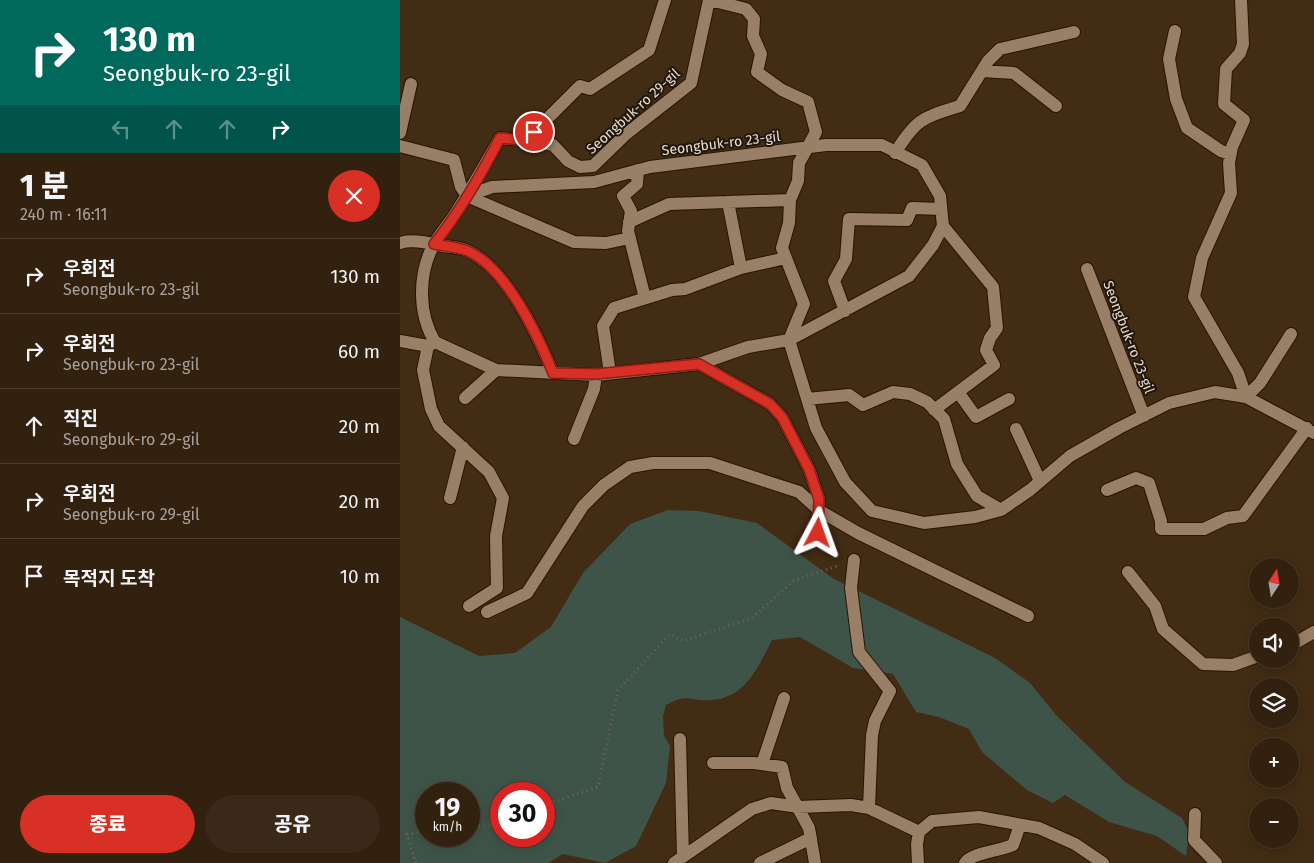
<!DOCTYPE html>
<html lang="ko">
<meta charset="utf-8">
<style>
:root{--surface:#32210f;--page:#3a2918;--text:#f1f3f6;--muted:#a8a39e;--line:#4d3e2f;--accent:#d93025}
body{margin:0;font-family:"Fira Sans","Noto Sans KR",sans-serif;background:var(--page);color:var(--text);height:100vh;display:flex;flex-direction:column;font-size:19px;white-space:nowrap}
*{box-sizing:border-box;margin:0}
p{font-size:16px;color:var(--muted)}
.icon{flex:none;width:28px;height:28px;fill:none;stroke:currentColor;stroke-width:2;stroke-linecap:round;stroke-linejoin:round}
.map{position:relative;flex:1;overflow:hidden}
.panel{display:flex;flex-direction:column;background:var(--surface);width:400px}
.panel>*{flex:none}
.guide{background:#00695c;color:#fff;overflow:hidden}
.needle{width:32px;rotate:12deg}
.buttons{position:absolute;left:849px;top:558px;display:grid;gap:10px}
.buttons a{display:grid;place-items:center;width:50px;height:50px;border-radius:50%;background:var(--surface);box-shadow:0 2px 12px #0003,0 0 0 1px var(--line);font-size:25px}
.speed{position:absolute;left:15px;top:782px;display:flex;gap:10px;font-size:25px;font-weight:700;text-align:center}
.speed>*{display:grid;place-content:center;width:65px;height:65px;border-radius:50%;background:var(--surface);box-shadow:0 2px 12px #0003,0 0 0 1px var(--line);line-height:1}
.speed small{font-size:12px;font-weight:400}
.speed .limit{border:8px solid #d22;background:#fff;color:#111}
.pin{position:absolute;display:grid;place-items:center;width:42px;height:42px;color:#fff;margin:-21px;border:2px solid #fff;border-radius:50%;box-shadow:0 1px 5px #0007}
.me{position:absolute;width:55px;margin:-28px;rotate:4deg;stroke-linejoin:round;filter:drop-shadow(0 0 4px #0008)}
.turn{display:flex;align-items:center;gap:18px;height:105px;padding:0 20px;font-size:22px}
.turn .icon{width:65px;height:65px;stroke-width:2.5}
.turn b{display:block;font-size:35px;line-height:42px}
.lanes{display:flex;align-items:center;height:48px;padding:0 20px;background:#0003;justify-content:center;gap:25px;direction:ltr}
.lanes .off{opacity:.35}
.round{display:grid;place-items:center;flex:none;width:52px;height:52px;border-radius:26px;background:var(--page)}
.overview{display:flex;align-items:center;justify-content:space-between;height:85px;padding:0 20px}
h1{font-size:30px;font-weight:800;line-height:38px}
.cta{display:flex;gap:10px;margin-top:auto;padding:10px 20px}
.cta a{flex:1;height:58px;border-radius:30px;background:var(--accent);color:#fff;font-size:20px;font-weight:800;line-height:58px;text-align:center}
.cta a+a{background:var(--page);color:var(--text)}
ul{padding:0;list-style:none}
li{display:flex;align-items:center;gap:15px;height:75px;padding:0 20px;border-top:1px solid var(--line)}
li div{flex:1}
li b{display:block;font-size:19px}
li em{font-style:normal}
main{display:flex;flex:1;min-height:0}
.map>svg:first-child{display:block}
.green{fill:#3f5449;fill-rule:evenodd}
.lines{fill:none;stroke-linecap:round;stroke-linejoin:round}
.minor-casing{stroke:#281400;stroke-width:14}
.path{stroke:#77634e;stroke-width:3;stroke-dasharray:1 4;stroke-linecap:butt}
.minor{stroke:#987f65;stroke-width:12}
.route-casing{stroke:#8d1f18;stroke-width:12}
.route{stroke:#d93025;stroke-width:9}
.labels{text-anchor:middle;stroke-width:4;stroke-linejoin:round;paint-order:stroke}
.street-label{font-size:14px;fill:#e9dbcd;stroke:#21170d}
</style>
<main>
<section class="panel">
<div class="guide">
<div class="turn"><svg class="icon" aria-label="right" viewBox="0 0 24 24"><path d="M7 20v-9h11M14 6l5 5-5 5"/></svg><div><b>130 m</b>Seongbuk-ro 23-gil</div></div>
<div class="lanes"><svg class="icon off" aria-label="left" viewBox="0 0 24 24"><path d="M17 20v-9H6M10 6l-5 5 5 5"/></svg><svg class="icon off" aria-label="ahead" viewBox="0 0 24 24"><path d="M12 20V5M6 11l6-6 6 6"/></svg><svg class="icon off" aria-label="ahead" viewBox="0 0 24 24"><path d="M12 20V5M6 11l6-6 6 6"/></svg><svg class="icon" aria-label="right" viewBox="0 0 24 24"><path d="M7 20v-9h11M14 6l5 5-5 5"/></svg></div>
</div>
<div class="overview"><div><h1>1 분</h1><p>240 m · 16:11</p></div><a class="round" style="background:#d93025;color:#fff"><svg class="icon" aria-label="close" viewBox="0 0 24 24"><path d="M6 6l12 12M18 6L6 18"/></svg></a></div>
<ul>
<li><svg class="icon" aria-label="right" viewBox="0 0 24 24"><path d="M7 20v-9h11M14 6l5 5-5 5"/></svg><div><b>우회전</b><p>Seongbuk-ro 23-gil</p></div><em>130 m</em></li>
<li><svg class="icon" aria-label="right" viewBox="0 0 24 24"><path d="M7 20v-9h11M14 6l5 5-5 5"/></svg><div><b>우회전</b><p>Seongbuk-ro 23-gil</p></div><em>60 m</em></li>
<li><svg class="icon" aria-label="ahead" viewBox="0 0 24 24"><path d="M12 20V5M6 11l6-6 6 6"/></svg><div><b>직진</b><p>Seongbuk-ro 29-gil</p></div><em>20 m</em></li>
<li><svg class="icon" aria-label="right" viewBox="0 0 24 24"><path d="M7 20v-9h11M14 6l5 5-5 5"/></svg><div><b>우회전</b><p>Seongbuk-ro 29-gil</p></div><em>20 m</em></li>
<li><svg class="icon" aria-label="arrive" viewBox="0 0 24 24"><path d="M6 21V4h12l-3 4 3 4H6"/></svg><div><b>목적지 도착</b></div><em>10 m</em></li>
</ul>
<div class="cta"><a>종료</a><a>공유</a></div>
</section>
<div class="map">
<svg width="914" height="863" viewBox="0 0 914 863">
<rect width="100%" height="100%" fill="#422c14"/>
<path class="green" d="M268,510L299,511L357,523L434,579L595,658L630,683L656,715L725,782L782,818L789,832L786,856L757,836L709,822L665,795L653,803L627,790L582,752L569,729L539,717L516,712L493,674L453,668L400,637L372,640C358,667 346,697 312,700C289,702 290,692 266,705L263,716L264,736L270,746L266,783L236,846L205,863L163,854L148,863H0V617L79,656L115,653L151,627L183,573L230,524ZM26,794H69V836H26ZM101,794H144V836H101Z"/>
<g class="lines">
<g class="minor-casing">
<path id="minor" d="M310,0L346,9L354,19L353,36L361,54L357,72L382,90L408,102L416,132L399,163L398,181L390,200L389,223L382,248L404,304L389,340L416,428L445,482L472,511L524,523L575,517L601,510L630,490L670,456L719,428L769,403L815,392L846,397L914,433
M841,0L843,44L840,53L826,69L824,104L844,120L832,147L829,163L831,193L802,258L794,297L838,373L846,397L860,383L891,334
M775,31L769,59L776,99L787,128L821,151L830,154
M582,71L614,73L656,106
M0,133L11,84
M122,140L134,132L180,86L190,89L249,50L265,0
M0,146L54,160L61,187L67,196
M495,153C517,118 522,118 560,106L588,61L600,49L674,32
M238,170L237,184L223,196L231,211L228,231L245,298
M67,196L92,187L194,182L250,167L426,145H482L522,165L540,196L543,226L533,245L509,276L389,340L348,347L299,364L196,375L96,370L35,342C18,314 18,275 33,246C39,234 50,223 57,211C72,187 86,163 100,138L133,141L153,145L168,161L180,167L193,166L226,134L291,83L309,0
M67,196L174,242L206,243L230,238
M328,202L341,268
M229,222L269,204L390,200
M0,243C11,239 26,242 38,245C48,247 60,247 68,251C107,269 137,334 153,373
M687,269L744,416
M445,311L434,281L446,259L449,219L507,220L512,208L541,209
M0,341L28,346L35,342
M28,346L23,370L31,409L39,426L89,472L103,498L96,536L97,588L69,606
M299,364L370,404L382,417L409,469L419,499L418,533
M210,373L203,326L214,308L272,290L285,289L341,268L386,258
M558,392L576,417L609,399
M65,398L96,370
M407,399L449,395L463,405L493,392L510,394L527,402L544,419L557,464L577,496L601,510
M534,410L594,365L586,350L590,338L597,328L593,287L543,226
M616,429L640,481
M174,439L194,389L196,375
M707,490L736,478L749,483L761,521V529H804L827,518L843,516L907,428
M50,498L63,447
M454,560L451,588L459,652L490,691L475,721L472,735L469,808
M728,572L755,606L763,629L803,664L833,665L858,656
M87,612L127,593L183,506L204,485L230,467L253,463H310L399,492L420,511L458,533L628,616
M890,646L914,632
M280,739L283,857
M313,763H354L382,767L387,788L409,828L415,863
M362,764L384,698
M795,814L794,840L816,863
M519,832L532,821L579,817L639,828L675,844L703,863
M274,863L352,809L371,803L398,807L451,805L469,808L519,832
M360,863L411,838
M518,863L517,844L519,832
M565,863C570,853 600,851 613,845L620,825"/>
</g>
<path class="path" d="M144,805L198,787L218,690L270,634L283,641L352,618L393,581L437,566
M69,827L101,823
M16,863L7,834L26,832"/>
<use href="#minor" class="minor"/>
</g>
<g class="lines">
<g class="route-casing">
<path id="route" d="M134,132L122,140L100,138C81,175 60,212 34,244C44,246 58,247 68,251C106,268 138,335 153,373L196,374L299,364L370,404L382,417L409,469L419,499L418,533"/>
</g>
<use href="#route" class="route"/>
</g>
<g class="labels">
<g class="street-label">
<text transform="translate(233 111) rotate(-42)" y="5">Seongbuk-ro 29-gil</text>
<text transform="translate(321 143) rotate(-7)" y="5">Seongbuk-ro 23-gil</text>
<text transform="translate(729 337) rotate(69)" y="5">Seongbuk-ro 23-gil</text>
</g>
</g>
</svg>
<div class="buttons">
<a><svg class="needle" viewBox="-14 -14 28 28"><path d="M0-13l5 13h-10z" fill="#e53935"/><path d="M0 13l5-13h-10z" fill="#a8a39e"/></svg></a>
<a><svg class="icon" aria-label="sound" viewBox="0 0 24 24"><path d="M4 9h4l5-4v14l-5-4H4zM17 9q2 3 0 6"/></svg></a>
<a><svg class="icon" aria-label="layers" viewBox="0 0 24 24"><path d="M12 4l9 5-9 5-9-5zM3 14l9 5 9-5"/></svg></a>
<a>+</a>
<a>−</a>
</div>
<div class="speed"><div>19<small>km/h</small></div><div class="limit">30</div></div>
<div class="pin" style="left:134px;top:132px;background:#d93025"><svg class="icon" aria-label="arrive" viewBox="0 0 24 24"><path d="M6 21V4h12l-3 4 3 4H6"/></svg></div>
<svg class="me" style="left:418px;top:533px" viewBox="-20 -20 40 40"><path d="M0-17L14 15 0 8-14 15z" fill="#d93025" stroke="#fff" stroke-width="4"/></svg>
</div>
</main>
